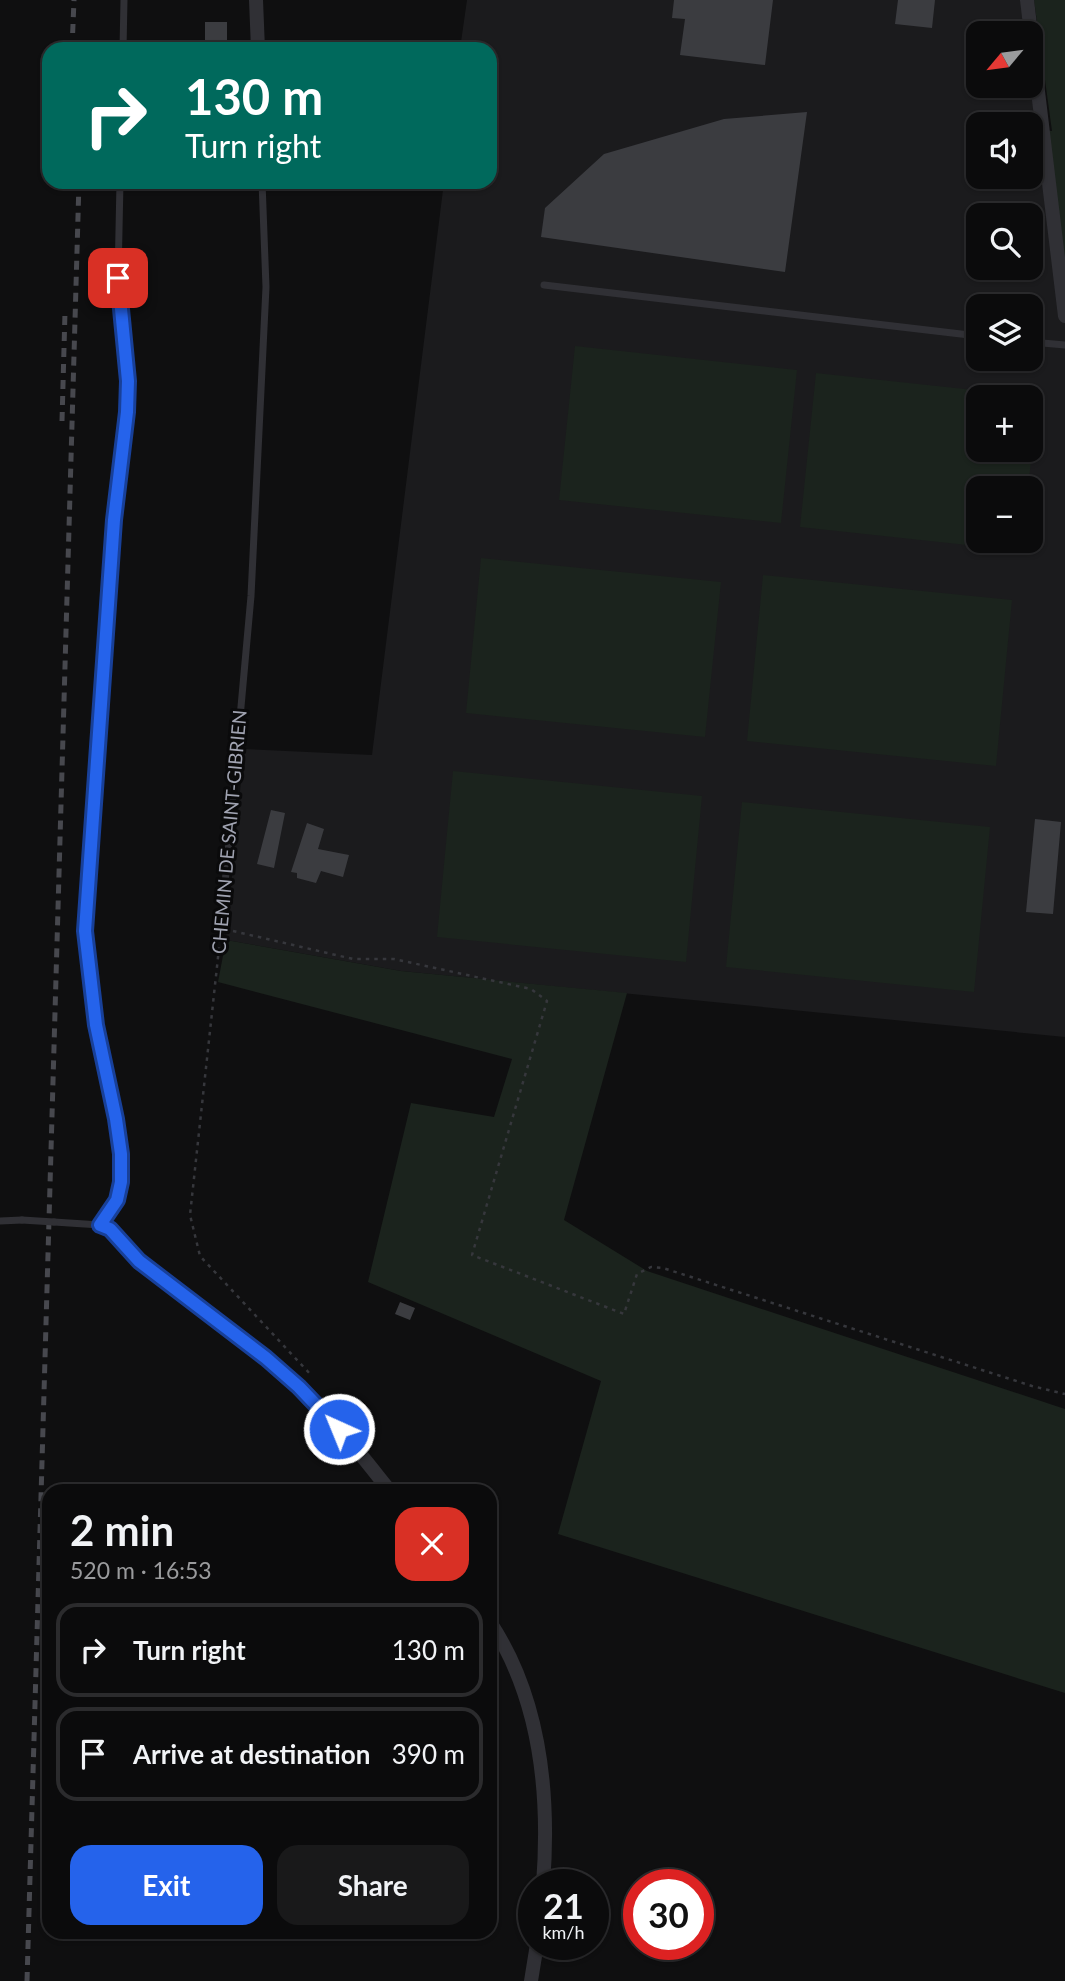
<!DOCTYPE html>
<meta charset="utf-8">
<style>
:root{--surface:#0b0b0c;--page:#19191a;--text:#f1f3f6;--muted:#9a9b9d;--line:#2b2b2d;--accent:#2563eb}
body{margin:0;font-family:Lato,sans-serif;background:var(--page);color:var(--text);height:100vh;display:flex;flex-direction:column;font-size:26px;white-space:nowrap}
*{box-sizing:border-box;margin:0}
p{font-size:23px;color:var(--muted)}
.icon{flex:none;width:38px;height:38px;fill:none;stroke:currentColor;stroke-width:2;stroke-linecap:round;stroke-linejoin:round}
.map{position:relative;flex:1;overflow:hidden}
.side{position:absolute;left:42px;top:1484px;width:455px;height:455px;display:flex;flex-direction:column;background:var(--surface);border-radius:21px;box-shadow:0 2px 5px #0004,0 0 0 2px var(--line)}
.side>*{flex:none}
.guide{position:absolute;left:42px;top:42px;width:455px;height:147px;border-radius:21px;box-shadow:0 2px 5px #0004,0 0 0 2px var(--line);background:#00695c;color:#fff;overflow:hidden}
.needle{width:46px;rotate:241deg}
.buttons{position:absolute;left:966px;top:21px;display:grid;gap:14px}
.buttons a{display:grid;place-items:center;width:77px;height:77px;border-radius:14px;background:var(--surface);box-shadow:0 2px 5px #0004,0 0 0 2px var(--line);font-size:35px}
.speed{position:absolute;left:518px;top:1869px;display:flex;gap:14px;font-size:35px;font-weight:700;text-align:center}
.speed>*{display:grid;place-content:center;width:91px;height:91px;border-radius:50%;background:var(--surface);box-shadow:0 2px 5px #0004,0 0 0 2px var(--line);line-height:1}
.speed small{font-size:18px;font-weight:400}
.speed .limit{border:10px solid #d22;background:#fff;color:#111}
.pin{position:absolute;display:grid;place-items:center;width:60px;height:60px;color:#fff;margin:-30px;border-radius:14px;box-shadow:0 4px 10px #0006}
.me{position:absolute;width:77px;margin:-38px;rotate:316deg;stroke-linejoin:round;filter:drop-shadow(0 0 5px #0008)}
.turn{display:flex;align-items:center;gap:24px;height:147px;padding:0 28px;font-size:32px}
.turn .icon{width:91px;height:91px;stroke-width:2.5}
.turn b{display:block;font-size:49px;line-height:60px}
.round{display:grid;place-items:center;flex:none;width:74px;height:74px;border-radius:21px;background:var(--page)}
.summary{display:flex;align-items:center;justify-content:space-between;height:119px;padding:0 28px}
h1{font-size:42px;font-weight:700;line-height:52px}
.primary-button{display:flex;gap:14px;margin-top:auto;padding:14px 28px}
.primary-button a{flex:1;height:80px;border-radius:21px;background:var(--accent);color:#fff;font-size:28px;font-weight:700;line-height:80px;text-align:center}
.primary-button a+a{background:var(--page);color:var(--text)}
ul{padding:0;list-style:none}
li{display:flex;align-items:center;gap:21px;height:94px;margin:0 14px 10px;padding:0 14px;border:4px solid var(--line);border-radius:21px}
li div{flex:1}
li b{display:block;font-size:26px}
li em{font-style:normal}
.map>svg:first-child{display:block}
.built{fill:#1b1b1d;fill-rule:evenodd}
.green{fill:#1b231d;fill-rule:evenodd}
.building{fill:#3b3c40}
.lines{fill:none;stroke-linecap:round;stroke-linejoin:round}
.path{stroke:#36373c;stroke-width:2.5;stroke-dasharray:3.5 5;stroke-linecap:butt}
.service{stroke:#303035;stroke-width:7}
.minor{stroke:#303035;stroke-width:14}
.rail{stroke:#47484e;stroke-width:5;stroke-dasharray:9 7;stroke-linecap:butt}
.service-bridge{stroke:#303035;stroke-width:7}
.route-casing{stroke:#184099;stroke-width:18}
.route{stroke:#2563eb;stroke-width:12}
.labels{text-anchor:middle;stroke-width:6;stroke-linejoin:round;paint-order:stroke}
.street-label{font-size:19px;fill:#a0a3b1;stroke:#0a0a0b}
</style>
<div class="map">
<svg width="1065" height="1981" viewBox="0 0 1065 1981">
<rect width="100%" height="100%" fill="#0f0f10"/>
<path class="built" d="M467,0H1025L1030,33H978V86H1031L1065,316V1037L401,971L226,940L244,749L372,755L444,182H490V49H460ZM978,124H1031V177H978ZM978,215H1031V268H978ZM978,306H1031V359H978ZM978,397H1031V450H978ZM978,488H1031V541H978Z"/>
<path class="green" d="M1034,0H1065V316L1041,130L1052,131Z
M575,346L797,370L781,523L559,500Z
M816,373L1038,397L1028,488H978V541H1023L1022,551L800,527ZM978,397H1031V450H978Z
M481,558L721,582L705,737L466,713Z
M763,575L1012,600L996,766L747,741Z
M453,771L702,796L686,962L437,937Z
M742,802L990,827L974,992L726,967Z
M226,940L401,971L627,993L564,1220L647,1271L1065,1409V1693L558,1534L601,1381L368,1282L411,1103L494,1117L512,1059L218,982Z"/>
<path class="building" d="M674,0H773L765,65L680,55L685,19L672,18Z
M898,0H935L932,28L895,24Z
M205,22H227V49H205Z
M807,112L785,272L541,237L545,208L604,154L724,119Z
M271,810L285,813L274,868L257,864Z
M1035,819L1061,822L1053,914L1026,912Z
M307,823L324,829L318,849L349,855L343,877L321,871L316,883L297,878V873L291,872Z
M400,1302L415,1308L410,1320L395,1314Z"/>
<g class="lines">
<path class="path" d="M233,931L353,959H394L531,989L547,1001L472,1255L624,1314L637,1274L651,1267L663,1268L1032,1386L1065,1394
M220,939L190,1215L200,1256L312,1376"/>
<path class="service" d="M123,49L124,0
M544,285L978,336
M1031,342L1065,345
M221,928L251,596L266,287L262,182
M0,1221L22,1220
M54,1222L100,1225L117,1200L121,1182V1154L116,1119L96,1025L85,931L114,520L127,412L128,381L118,278L120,182
M100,1225L110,1229L139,1261L167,1282"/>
<path class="minor" d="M256,0L258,49
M1027,0L1065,316
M167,1282C211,1316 257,1348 298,1386C332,1417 361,1455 390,1491
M490,1622C541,1699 550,1795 543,1885
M531,1981L537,1944"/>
<path class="rail" d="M72,49L74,0
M62,421L65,312
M27,1981L79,182"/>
<path class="service-bridge" d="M22,1220L54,1222"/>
</g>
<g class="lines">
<g class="route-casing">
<path id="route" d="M118,278L128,381L127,412L114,520L85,931L96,1025L116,1119L121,1154V1182L117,1200L100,1225L110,1229L139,1261L266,1358L299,1387L339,1429"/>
</g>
<use href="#route" class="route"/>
</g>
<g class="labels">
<g class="street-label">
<text transform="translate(229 832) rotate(-85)" y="7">CHEMIN DE SAINT-GIBRIEN</text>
</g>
</g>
</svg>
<div class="buttons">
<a><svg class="needle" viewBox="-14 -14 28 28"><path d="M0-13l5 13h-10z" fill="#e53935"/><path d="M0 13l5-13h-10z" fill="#9a9b9d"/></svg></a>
<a><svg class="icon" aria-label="sound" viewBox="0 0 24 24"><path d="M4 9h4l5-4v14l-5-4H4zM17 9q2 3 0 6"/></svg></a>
<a><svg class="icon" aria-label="search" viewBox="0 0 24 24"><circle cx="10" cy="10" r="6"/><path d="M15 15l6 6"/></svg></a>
<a><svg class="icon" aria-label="layers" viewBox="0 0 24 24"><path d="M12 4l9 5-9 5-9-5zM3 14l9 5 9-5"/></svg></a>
<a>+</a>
<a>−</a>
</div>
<div class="speed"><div>21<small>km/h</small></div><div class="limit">30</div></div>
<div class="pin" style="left:118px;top:278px;background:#d93025"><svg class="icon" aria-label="arrive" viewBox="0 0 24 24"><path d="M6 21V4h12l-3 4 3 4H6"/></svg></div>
<svg class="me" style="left:339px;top:1429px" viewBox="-20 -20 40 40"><circle r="17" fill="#2563eb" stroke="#fff" stroke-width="3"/><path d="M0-11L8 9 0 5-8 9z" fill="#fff"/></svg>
<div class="guide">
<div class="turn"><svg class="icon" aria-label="right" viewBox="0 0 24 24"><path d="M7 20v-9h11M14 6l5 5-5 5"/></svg><div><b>130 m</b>Turn right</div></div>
</div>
<section class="side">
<div class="summary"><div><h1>2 min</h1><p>520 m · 16:53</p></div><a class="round" style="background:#d93025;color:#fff"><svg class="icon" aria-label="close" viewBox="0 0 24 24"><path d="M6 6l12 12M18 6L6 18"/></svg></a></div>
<ul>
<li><svg class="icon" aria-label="right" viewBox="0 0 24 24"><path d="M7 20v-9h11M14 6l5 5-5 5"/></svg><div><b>Turn right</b></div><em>130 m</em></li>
<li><svg class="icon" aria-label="arrive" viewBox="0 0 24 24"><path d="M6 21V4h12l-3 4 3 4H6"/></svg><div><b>Arrive at destination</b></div><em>390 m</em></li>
</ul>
<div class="primary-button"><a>Exit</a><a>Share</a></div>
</section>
</div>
